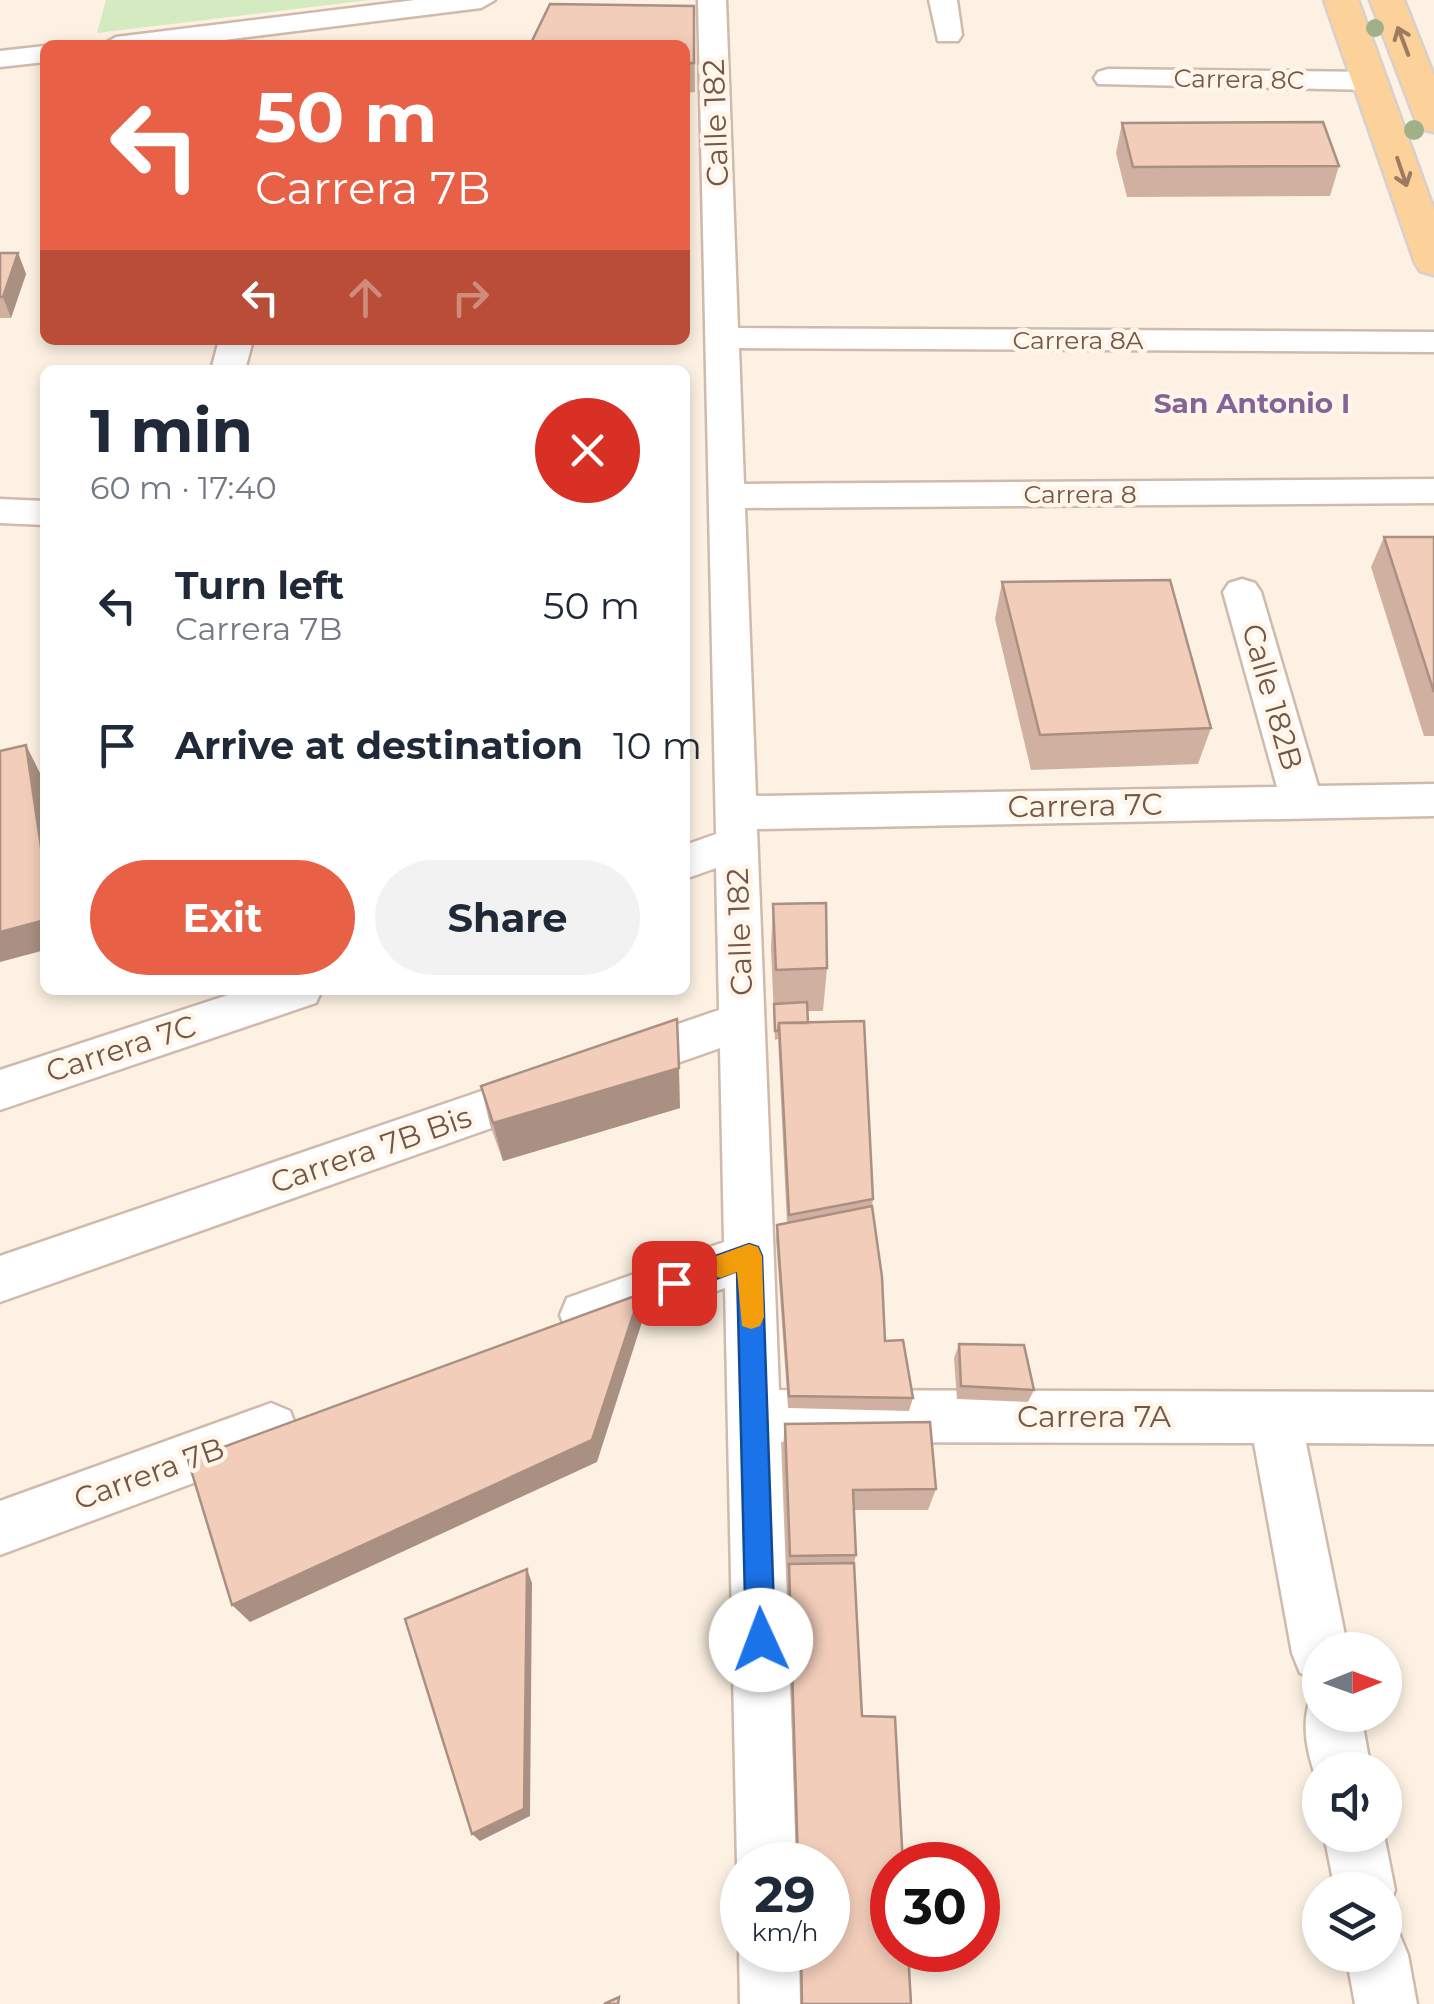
<!DOCTYPE html>
<meta charset="utf-8">
<style>
:root{--surface:#fff;--page:#f2f2f3;--text:#1f2937;--muted:#747a83;--accent:#e86146}
body{margin:0;font-family:Montserrat,sans-serif;background:var(--page);color:var(--text);height:100vh;display:flex;flex-direction:column;font-size:38px;white-space:nowrap}
*{box-sizing:border-box;margin:0}
p{font-size:32px;color:var(--muted)}
.icon{flex:none;width:55px;height:55px;fill:none;stroke:currentColor;stroke-width:2;stroke-linecap:round;stroke-linejoin:round}
.map{position:relative;flex:1;overflow:hidden}
.drawer{position:absolute;left:40px;top:365px;width:650px;height:630px;display:flex;flex-direction:column;background:var(--surface);border-radius:15px;box-shadow:0 5px 15px #0003}
.drawer>*{flex:none}
.hud{position:absolute;left:40px;top:40px;width:650px;height:305px;border-radius:15px;box-shadow:0 5px 15px #0003;background:#e86146;color:#fff;overflow:hidden}
.needle{width:65px;rotate:89deg}
.tools{position:absolute;left:1302px;top:1632px;display:grid;gap:20px}
.tools a{display:grid;place-items:center;width:100px;height:100px;border-radius:50%;background:var(--surface);box-shadow:0 5px 15px #0003;font-size:50px}
.speed{position:absolute;left:720px;top:1842px;display:flex;gap:20px;font-size:50px;font-weight:700;text-align:center}
.speed>*{display:grid;place-content:center;width:130px;height:130px;border-radius:50%;background:var(--surface);box-shadow:0 5px 15px #0003;line-height:1}
.speed small{font-size:25px;font-weight:400}
.speed .limit{border:15px solid #d22;background:#fff;color:#111}
.pin{position:absolute;display:grid;place-items:center;width:85px;height:85px;color:#fff;margin:-42px;border-radius:20px;box-shadow:0 5px 15px #0006}
.me{position:absolute;width:110px;margin:-55px;rotate:358deg;stroke-linejoin:round;filter:drop-shadow(0 0 8px #0008)}
.turn{display:flex;align-items:center;gap:35px;height:210px;padding:0 50px;font-size:45px}
.turn .icon{width:130px;height:130px;stroke-width:2.5}
.turn b{display:block;font-size:70px;line-height:85px}
.lanes{display:flex;align-items:center;height:95px;padding:0 50px;background:#0003;justify-content:center;gap:50px;direction:ltr}
.lanes .off{opacity:.35}
.round{display:grid;place-items:center;flex:none;width:105px;height:105px;border-radius:52px;background:var(--page)}
.summary{display:flex;align-items:center;justify-content:space-between;height:170px;padding:0 50px}
h1{font-size:60px;font-weight:700;line-height:75px}
.primary-button{display:flex;gap:20px;margin-top:auto;padding:20px 50px}
.primary-button a{flex:1;height:115px;border-radius:60px;background:var(--accent);color:#fff;font-size:40px;font-weight:700;line-height:115px;text-align:center}
.primary-button a+a{background:var(--page);color:var(--text)}
ul{padding:0;list-style:none}
li{display:flex;align-items:center;gap:30px;height:140px;padding:0 50px}
li div{flex:1}
li b{display:block;font-size:38px}
li em{font-style:normal}
.map>svg:first-child{display:block}
.green{fill:#d4eac1}
.lines{fill:none;stroke-linecap:round;stroke-linejoin:round}
.street-casing{stroke:#d0baac;stroke-width:5}
.primary-casing{stroke:#d8d0cc;stroke-width:5}
.street{fill:#fff;fill-rule:evenodd}
.primary{fill:#fcd29a;fill-rule:evenodd}
.tree{fill:#a0b089}
.wall{fill:#d0b0a0}
.shaded-wall{fill:#a99082}
.building{fill:#f2cdba;stroke:#a99082;stroke-width:2.5}
.oneway{stroke:#9d7b61}
.route{fill:#1a73e8;stroke:#114b97;stroke-width:2.5}
.slow{fill:#f59e0b}
.labels{text-anchor:middle;stroke-width:9;stroke-linejoin:round;paint-order:stroke}
.far-street-label{font-size:25px;fill:#745648;stroke:#fff5e9}
.far-neighbourhood-label{font-size:28px;font-weight:bold;fill:#846498;stroke:#fff5e9}
.street-label{font-size:30px;fill:#745648;stroke:#fff5e9}
</style>
<div class="map">
<svg width="1434" height="2004" viewBox="0 0 1434 2004">
<rect width="100%" height="100%" fill="#fcf1e2"/>
<path class="green" d="M106,0H369L97,33Z"/>
<g class="lines">
<g class="street-casing">
<path id="street" d="M415,0H495L481,8L184,45H102L116,37Z
M698,0H726L738,328L1434,332V352L739,348L744,484L1434,479V503L745,508L756,796L1277,787L1223,592L1229,583L1242,579L1255,583L1261,592L1318,786L1434,784V816L757,829L779,1390L1434,1392V1444L1306,1443L1348,1650H1320V1681L1300,1673L1292,1653L1254,1443L781,1442L797,1865H742V1879L737,1865L725,1288L585,1339L567,1332L560,1315L567,1298L724,1242L720,1048L621,1083L605,1077L598,1063L605,1049L719,1010L716,868L685,879V845L716,834Z
M929,0H957L962,35L958,41H938Z
M45,46V62L0,67V51Z
M1108,69L1370,72L1380,75L1384,81L1380,87L1370,90L1098,84L1094,78L1098,72Z
M219,340H253L245,370H211Z
M0,499L45,501V525L0,523Z
M243,990H322L316,1003L0,1110V1070Z
M546,1069L562,1075L569,1089L562,1103L0,1302V1256Z
M271,1403L290,1411L297,1429L290,1447L0,1555V1501Z
M1320,1691V1715H1361L1371,1770H1320V1788C1308,1758 1299,1724 1312,1695Z
M1324,1835H1384L1395,1890L1387,1912L1385,1890H1335Z
M1385,1927L1399,1933L1408,1955L1417,2004H1355L1346,1955H1385Z
M742,1942V1950H801L802,2004H740L739,1950Z"/>
</g>
<g class="primary-casing">
<path id="primary" d="M1324,0H1358L1434,210V275L1420,271L1415,263Z
M1370,0H1404L1434,76V132L1421,129L1416,121Z"/>
</g>
<use href="#street" class="street"/>
<use href="#primary" class="primary"/>
</g>
<g class="tree">
<circle cx="1375" cy="28" r="9"/>
<circle cx="1414" cy="130" r="10"/>
</g>
<path class="wall" d="M694,6L695,92L685,93V45Z
M1122,123L1339,166L1330,196L1127,197L1116,153Z
M0,253H18L26,274L11,318H0Z
M1384,537H1434V736H1424L1371,567Z
M1002,582L1211,728L1198,764L1031,770L995,619Z
M773,904L827,968L823,1011H807L808,1023L873,1199L872,1206L885,1341L913,1398L909,1411L788,1408L776,1240L777,1225L787,1223L778,1039L775,1040L771,948Z
M481,1086L680,1108L503,1161L490,1125Z
M959,1344L1034,1390L1028,1402L957,1399L954,1358Z
M785,1424L936,1489L928,1510H854L856,1555L854,1563L862,1716L911,2004H800L799,1950H828V1865H796L783,1446Z"/>
<path class="shaded-wall" d="M18,253L26,274L11,318L3,297Z
M26,745L40,773L45,803V874Z
M45,920V950L0,962V932Z
M679,1068L680,1108L503,1161L493,1123Z
M640,1294L643,1319L597,1462L250,1622L232,1605Z
M527,1569L532,1583L530,1816L480,1841L472,1834Z"/>
<path class="building" d="M550,4L694,6V63H685V45H530Z
M1323,122L1339,166L1133,167L1122,123Z
M0,253H18L3,297H0Z
M1384,537H1434V692Z
M1170,580L1211,728L1040,735L1002,582Z
M26,745L45,874V920L0,932V751Z
M826,903L827,968L776,970L773,904Z
M807,1002L808,1023H779L778,1031H775L774,1004Z
M677,1019L679,1068L493,1123L481,1086Z
M864,1021L873,1199L789,1215L779,1023Z
M872,1206L882,1277L885,1341L903,1340L913,1398L789,1396L777,1225Z
M640,1294L592,1440L232,1605L188,1460Z
M959,1344L1024,1345L1034,1390L961,1386Z
M930,1422L936,1489L853,1490L856,1555L790,1556L785,1424Z
M854,1563L862,1716L895,1717L903,1865H892V1950H908L911,2004H802L801,1950H828V1865H798L789,1564Z
M527,1569L524,1809L472,1834L405,1619Z
M619,1997L618,2004H604Z"/>
<defs><path id="oneway-shaft" d="M-6 0H5M1.5-3L5.5 0L1.5 3" fill="none" stroke-width="1.6" stroke-linecap="round" stroke-linejoin="round" transform="scale(2.5)"/></defs>
<g class="oneway">
<use href="#oneway-shaft" transform="translate(1403 41) rotate(-111)"/>
<use href="#oneway-shaft" transform="translate(1402 172) rotate(71)"/>
</g>
<path class="route" d="M749,1244L758,1247L762,1256L775,1640L771,1651L761,1655L751,1651L746,1640L737,1271L674,1295L665,1291L662,1283L665,1274Z"/>
<path class="slow" d="M749,1244L758,1247L762,1256L764,1317L760,1326L751,1329L742,1326L737,1272L720,1278L711,1274L707,1266L711,1258Z"/>
<g class="labels">
<g class="far-street-label">
<text transform="translate(1239 79) rotate(1)" y="9">Carrera 8C</text>
<text x="1078" y="349">Carrera 8A</text>
<text x="1080" y="503">Carrera 8</text>
</g>
<g class="far-neighbourhood-label">
<text x="1252" y="413">San Antonio I</text>
</g>
<g class="street-label">
<text transform="translate(716 123) rotate(-92)" y="10">Calle 182</text>
<text transform="translate(1272 697) rotate(74)" y="10">Calle 182B</text>
<text transform="translate(1085 806) rotate(-1)" y="10">Carrera 7C</text>
<text transform="translate(740 932) rotate(-92)" y="10">Calle 182</text>
<text transform="translate(121 1049) rotate(-18)" y="10">Carrera 7C</text>
<text transform="translate(371 1150) rotate(-19)" y="10">Carrera 7B Bis</text>
<text x="1094" y="1427">Carrera 7A</text>
<text transform="translate(149 1474) rotate(-20)" y="10">Carrera 7B</text>
</g>
</g>
</svg>
<div class="tools">
<a><svg class="needle" viewBox="-14 -14 28 28"><path d="M0-13l5 13h-10z" fill="#e53935"/><path d="M0 13l5-13h-10z" fill="#747a83"/></svg></a>
<a><svg class="icon" aria-label="sound" viewBox="0 0 24 24"><path d="M4 9h4l5-4v14l-5-4H4zM17 9q2 3 0 6"/></svg></a>
<a><svg class="icon" aria-label="layers" viewBox="0 0 24 24"><path d="M12 4l9 5-9 5-9-5zM3 14l9 5 9-5"/></svg></a>
</div>
<div class="speed"><div>29<small>km/h</small></div><div class="limit">30</div></div>
<div class="pin" style="left:674px;top:1283px;background:#d93025"><svg class="icon" aria-label="arrive" viewBox="0 0 24 24"><path d="M6 21V4h12l-3 4 3 4H6"/></svg></div>
<svg class="me" style="left:761px;top:1640px" viewBox="-20 -20 40 40"><circle r="19" fill="#fff"/><path d="M0-13L10 11 0 6-10 11z" fill="#1a73e8"/></svg>
<div class="hud">
<div class="turn"><svg class="icon" aria-label="left" viewBox="0 0 24 24"><path d="M17 20v-9H6M10 6l-5 5 5 5"/></svg><div><b>50 m</b>Carrera 7B</div></div>
<div class="lanes"><svg class="icon" aria-label="left" viewBox="0 0 24 24"><path d="M17 20v-9H6M10 6l-5 5 5 5"/></svg><svg class="icon off" aria-label="ahead" viewBox="0 0 24 24"><path d="M12 20V5M6 11l6-6 6 6"/></svg><svg class="icon off" aria-label="right" viewBox="0 0 24 24"><path d="M7 20v-9h11M14 6l5 5-5 5"/></svg></div>
</div>
<section class="drawer">
<div class="summary"><div><h1>1 min</h1><p>60 m · 17:40</p></div><a class="round" style="background:#d93025;color:#fff"><svg class="icon" aria-label="close" viewBox="0 0 24 24"><path d="M6 6l12 12M18 6L6 18"/></svg></a></div>
<ul>
<li><svg class="icon" aria-label="left" viewBox="0 0 24 24"><path d="M17 20v-9H6M10 6l-5 5 5 5"/></svg><div><b>Turn left</b><p>Carrera 7B</p></div><em>50 m</em></li>
<li><svg class="icon" aria-label="arrive" viewBox="0 0 24 24"><path d="M6 21V4h12l-3 4 3 4H6"/></svg><div><b>Arrive at destination</b></div><em>10 m</em></li>
</ul>
<div class="primary-button"><a>Exit</a><a>Share</a></div>
</section>
</div>
